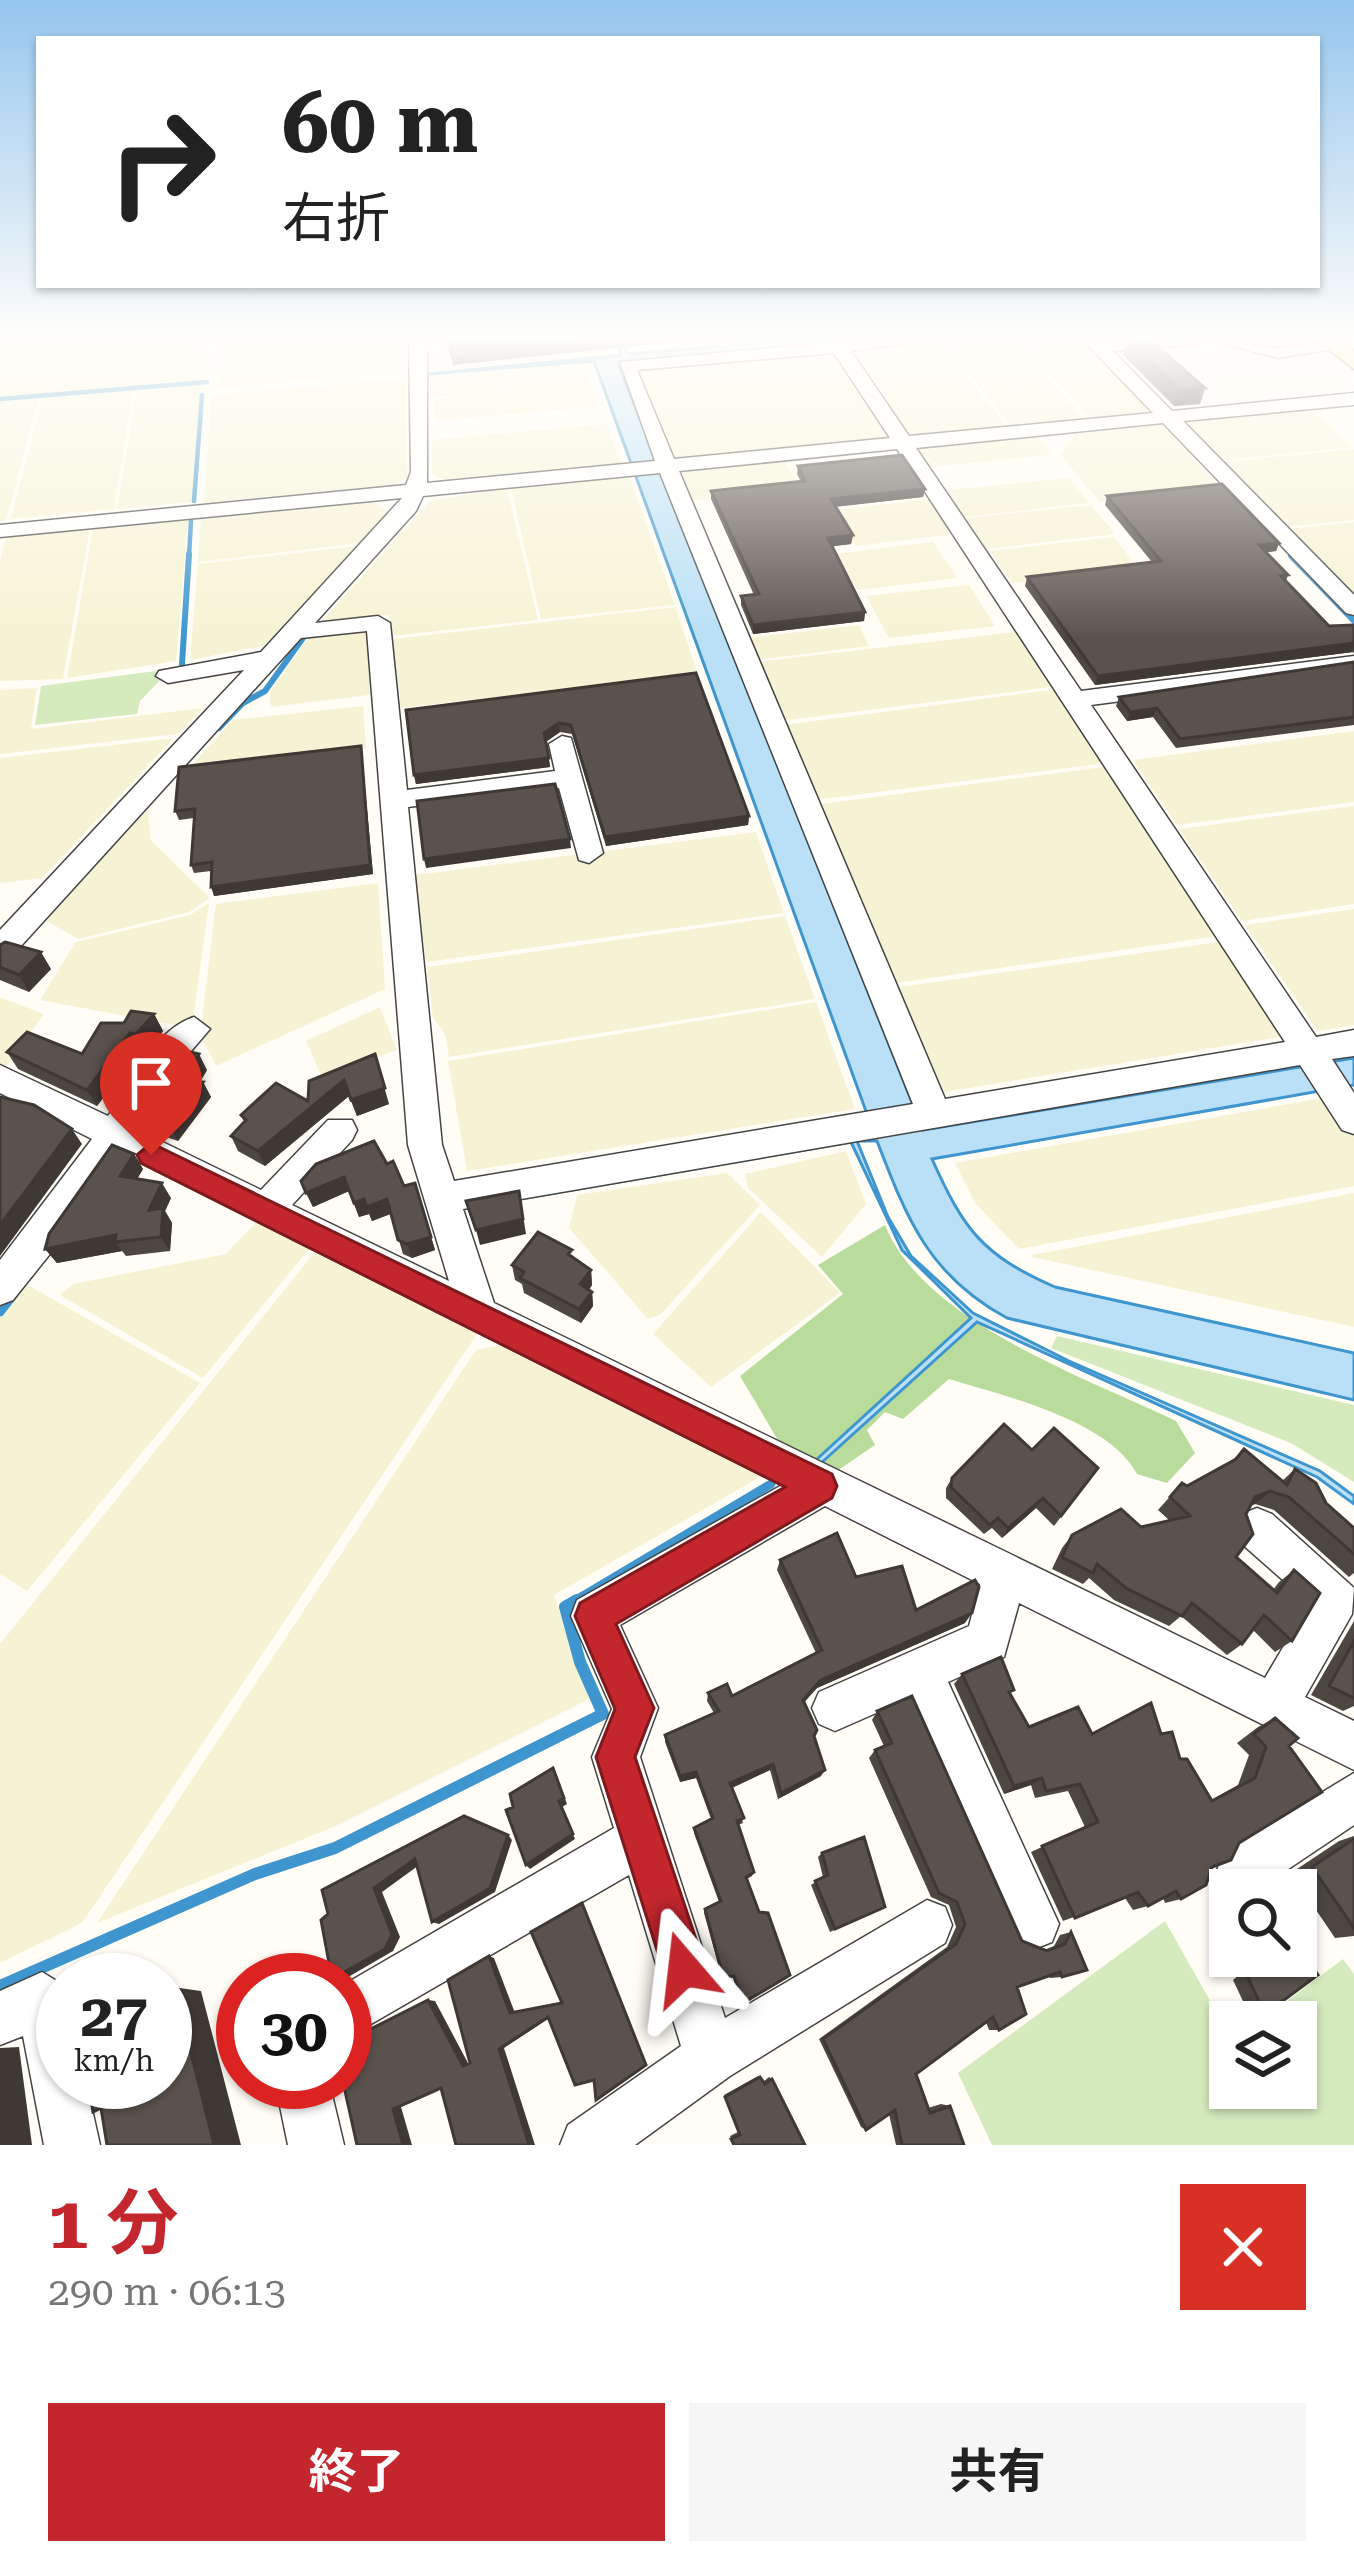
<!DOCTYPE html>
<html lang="ja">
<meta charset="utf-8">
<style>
:root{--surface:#fff;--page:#f6f6f6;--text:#222;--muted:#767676;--accent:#c4262e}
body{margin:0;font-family:"Roboto Serif","Noto Sans JP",serif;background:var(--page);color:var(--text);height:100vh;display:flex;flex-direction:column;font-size:45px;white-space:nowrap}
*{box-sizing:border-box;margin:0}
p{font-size:39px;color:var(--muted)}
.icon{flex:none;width:66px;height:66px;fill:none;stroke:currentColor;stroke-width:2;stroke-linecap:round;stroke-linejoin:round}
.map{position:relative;height:2145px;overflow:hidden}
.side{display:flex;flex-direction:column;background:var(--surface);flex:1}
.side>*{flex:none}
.guide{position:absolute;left:36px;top:36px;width:1284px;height:252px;border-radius:0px;box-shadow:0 3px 9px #0004;background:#fff;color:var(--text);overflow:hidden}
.tools{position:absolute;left:1209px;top:1869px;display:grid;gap:24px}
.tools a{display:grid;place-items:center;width:108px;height:108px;border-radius:0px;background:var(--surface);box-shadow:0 3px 9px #0004;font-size:60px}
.speed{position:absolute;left:36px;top:1953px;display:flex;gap:24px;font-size:60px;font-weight:700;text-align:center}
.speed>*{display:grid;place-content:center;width:156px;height:156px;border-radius:50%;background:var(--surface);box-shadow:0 3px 9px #0004;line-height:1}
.speed small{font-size:30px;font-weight:400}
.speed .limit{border:18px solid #d22;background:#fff;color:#111}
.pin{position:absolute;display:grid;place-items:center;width:102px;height:102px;color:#fff;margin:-123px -51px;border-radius:50% 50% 50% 0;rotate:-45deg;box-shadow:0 0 12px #0007}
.pin .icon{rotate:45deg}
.me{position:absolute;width:132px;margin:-66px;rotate:343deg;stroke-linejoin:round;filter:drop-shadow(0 0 9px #0008)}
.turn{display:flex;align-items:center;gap:42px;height:252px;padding:0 48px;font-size:54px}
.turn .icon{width:156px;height:156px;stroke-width:2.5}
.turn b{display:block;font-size:84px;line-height:102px}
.round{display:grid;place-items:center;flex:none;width:126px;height:126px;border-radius:0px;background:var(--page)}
.overview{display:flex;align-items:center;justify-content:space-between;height:204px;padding:0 48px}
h1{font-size:72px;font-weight:700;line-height:90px;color:var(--accent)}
.primary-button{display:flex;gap:24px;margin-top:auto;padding:24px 48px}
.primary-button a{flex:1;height:138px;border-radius:0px;background:var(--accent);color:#fff;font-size:48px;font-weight:700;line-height:138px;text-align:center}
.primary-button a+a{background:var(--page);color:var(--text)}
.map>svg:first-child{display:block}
.farmland{fill:#f6f3d4}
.green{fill:#d5ebbd}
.forest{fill:#b9dc9c}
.water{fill:#b9e0f7;stroke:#3f96cf;stroke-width:3}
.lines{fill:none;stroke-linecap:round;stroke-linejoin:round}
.stream-far3{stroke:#3f96cf;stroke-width:4.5}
.stream-far2{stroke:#3f96cf;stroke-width:6}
.stream-far1{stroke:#3f96cf;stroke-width:9}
.stream{stroke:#3f96cf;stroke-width:12}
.minor-casing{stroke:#444;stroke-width:3}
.major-casing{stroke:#222;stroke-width:3}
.minor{fill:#fff;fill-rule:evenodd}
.major{fill:#f9d66b;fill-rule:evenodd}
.wall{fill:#4d4742}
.shaded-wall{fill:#3f3936}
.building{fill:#5a524d;stroke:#3f3936;stroke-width:3}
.route{fill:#c4262e;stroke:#7f191e;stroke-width:3}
</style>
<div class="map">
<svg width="1354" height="2145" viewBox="0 0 1354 2145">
<rect width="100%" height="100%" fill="#fffdf5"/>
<path class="farmland" d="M0,339H204L200,380L0,397Z
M221,339H406V371L218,388Z
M1014,339L1085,419L1011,426L943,342Z
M1018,339H1082L1155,413L1091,419Z
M939,342L1007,427L905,436L846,350Z
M836,349L894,437L672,458L633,367Z
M585,364L599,406L435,421L434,400L470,395L433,397L432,377Z
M406,378L407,478L393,485L204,503L211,395Z
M201,384L192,502L117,509L137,390Z
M133,390L114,509L11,519L43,397Z
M39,398L6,520L0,521V401Z
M1312,410L1353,447L1220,461L1181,422Z
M606,424L621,464L448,481L432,474V440Z
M1161,425L1221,488L1100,502L1060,454L1075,434Z
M1037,436L1051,455L930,467L916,448Z
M1354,449V520L1285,527L1221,462Z
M785,461L800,489L688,501L676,471Z
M629,476L675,605L541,619L511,488Z
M1069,478L1089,503L964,517L947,490Z
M507,488L538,620L393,636L389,615L322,621L430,501Z
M928,499L953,534L856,546L836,510Z
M372,501L389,513L359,543L198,562L201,517Z
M1091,505L1115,534L987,549L965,518Z
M188,518L176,661L67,678L93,528Z
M1354,522V596L1288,529Z
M90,528L63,679L0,681V561L6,536Z
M1114,537L1138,568L1012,583L990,551Z
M933,542L957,578L857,590L836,554Z
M358,546L263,646L190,660L198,564Z
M969,585L995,626L889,638L866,596Z
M675,607L698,674L401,708L393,639Z
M859,625L869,646L756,660L746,638Z
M370,628L377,694L271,707L270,692L310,635Z
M1024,631L1059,686L780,721L755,662Z
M37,688L31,729L203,708L178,734L0,754V690Z
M1058,689L1107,763L815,800L784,725Z
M363,706L366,748L186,772L233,720Z
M1354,731V802L1177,825L1133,760Z
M174,738L42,878L0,883V758Z
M1110,766L1224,935L889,984L814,805Z
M147,806L151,841L210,898L189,912L78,939L45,920Z
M1354,806V904L1242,921L1179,829Z
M756,832L784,913L426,962L415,875Z
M378,883L385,989L216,1066L200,1035L216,904Z
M209,903L193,1020L180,1026L40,1000L76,942L190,915Z
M1354,909V1025L1318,1031L1245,925Z
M785,916L815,999L449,1057L446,1036L433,1017L427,967Z
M1226,941L1286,1036L938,1093L893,988Z
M0,997L44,1014L5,1068L0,1063Z
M816,1002L855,1109L467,1171L448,1061Z
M380,1007L397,1050L322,1077L306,1041Z
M1328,1097L1354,1137V1186L1019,1249L975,1203L955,1163Z
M846,1151L866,1204L822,1257L748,1188L745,1174Z
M727,1173L760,1205L660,1315L648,1319L569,1228L577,1195Z
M1354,1193V1327L1028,1256Z
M761,1212L840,1293L711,1387L653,1334Z
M259,1219L314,1243L203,1378L60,1295L73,1284L226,1254Z
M314,1253L483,1325L82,1923L0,1963V1644Z
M26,1284L200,1383L27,1591L0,1574V1318Z
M502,1345L764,1475L554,1595L589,1699L338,1825L97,1923L476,1350Z"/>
<path class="green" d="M171,669L140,701L137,714L35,725L41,686Z
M1057,1336L1354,1405V1482L1291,1443L1051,1348Z
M1165,1921L1230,2036V2088H1296V2022H1259L1343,1959L1354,1974V2145H992L958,2073Z"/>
<path class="forest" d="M885,1225C923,1321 1088,1379 1176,1421L1195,1453L1167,1483L1137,1474C1109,1420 1004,1396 949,1379L903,1419L885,1412L867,1430L875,1445L828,1477L782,1447L740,1376L843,1294L818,1265Z"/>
<path class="water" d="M615,339H621L628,354L815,339H893L619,366L923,1130L1354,1058V1085L932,1159C964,1230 982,1255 1055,1287L1354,1353V1400L1007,1318C929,1276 907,1219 877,1141H857L888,1217L911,1256L973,1313L1069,1361L1320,1471L1354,1496V1504L1317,1477L977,1322L820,1464L816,1460L971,1318L902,1250L851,1142L462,1209L460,1201L875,1136L594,361L429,374L621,355Z"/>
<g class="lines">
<path class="stream-far3" d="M0,399L207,382
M194,501L202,395
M189,557L191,520"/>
<path class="stream-far2" d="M1291,556L1354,621
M182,664L189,554
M219,728L243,703L265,691L303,638"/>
<path class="stream-far1" d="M0,1312L14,1294
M571,1603L771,1484"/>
<path class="stream" d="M0,1986L255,1874L335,1848L603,1714L580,1662L565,1607L577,1600"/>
<g class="minor-casing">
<path id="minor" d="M409,339H427V483L655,461L620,362L828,343L825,339H937L851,351L909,436L1153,413L1082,339L1105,343L1205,339L1196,344L1113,351L1172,411L1354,393V405L1183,421L1354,595V615L1346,613L1163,423L916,448L1081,691L1354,656V670L1091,705L1316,1037L1354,1030V1056L1332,1059L1354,1093V1134L1342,1130L1300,1065L463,1209L494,1303L1265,1678L1309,1603L1242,1544L1236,1529L1242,1514L1257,1508L1272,1514L1354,1588L1352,1614L1305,1697L1354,1721V1770L1019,1603L1004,1657L948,1682L1059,1924L1052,1942L1034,1949L1016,1942L908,1699L835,1731L819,1724L812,1708L819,1692L969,1626L980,1584L825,1506L620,1625L658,1708L640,1757L725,2018L927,1900L945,1907L952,1925L945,1943L730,2076L635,2145H560L568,2125L681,2046L629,1875L345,2039V1984L614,1828L592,1757L612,1709L571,1616L577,1600L782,1485L121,1153L82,1214L13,1300L0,1305V1260L92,1139L0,1093V1065L108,1116C130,1084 155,1029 194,1017L210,1029L174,1071L136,1129L261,1190L328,1120H352L357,1130L352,1140L292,1205L449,1281L408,1145L367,631L301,638L11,957L0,960V930L244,670L168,683L156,676L159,671L261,652L402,498L0,537V525L406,485L411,472ZM834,353L890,438L674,459L637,370ZM897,449L1285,1042L945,1099L679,471ZM660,473L913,1104L454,1181L442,1145L408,807L559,788L579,860L589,863L603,853L571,738L562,736L549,744L555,771L407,790L390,623L378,616L315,623L416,511L423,496Z
M1206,339L1278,348L1335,342L1344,347L1278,358Z
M1354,1773V1825L1260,1888H1224L1217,1870L1224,1852Z
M42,1972L63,1985V2082H86L100,2145H44L23,2036L0,2045V1991Z
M275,2082H329L344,2145H288Z"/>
</g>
<g class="major-casing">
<path id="major" d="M1315,339H1340L1354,351V369Z"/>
</g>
<use href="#minor" class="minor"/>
<use href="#major" class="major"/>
</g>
<path class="wall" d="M1127,339L1205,388L1200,404L1174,406L1123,355Z
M798,466L925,489L923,497L835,507L853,535L851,544L832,546L865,612L864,621L753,634L741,605V596L754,595L711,499V491L801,482L797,474Z
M1107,496L1279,543L1276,551L1266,552L1288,575L1286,581L1329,626L1354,625V654L1353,652L1095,685L1025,586L1027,577L1152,562L1105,505Z
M1354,662V725L1176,748L1153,717L1127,721L1116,706L1119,697Z
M696,673L749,816L748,825L606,846L572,734L560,732L546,742L550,767L416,784L414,775Z
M361,746L373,874L214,896L211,871L194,873L191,865L194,818L179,820L175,811Z
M0,945L51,969L29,992L0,980Z
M154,1014L163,1031L145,1051L139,1050L97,1106L18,1069L7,1052L82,1054L124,1023Z
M207,1070L200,1082H203L211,1097L178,1141L157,1134L148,1118L151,1113L143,1098Z
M309,1081L389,1104L357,1116L349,1096L265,1166L238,1151L231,1136L244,1122L241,1115L308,1101Z
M134,1154L143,1169L137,1179L171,1198L165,1211L172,1223L170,1251L126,1256L122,1251L57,1263L45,1249Z
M387,1164L404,1186L415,1183L435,1250L412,1258L403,1254L391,1214L372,1221L369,1214L359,1217L349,1191L313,1207L301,1181Z
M573,1258L591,1270L592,1285L589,1290L592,1292L593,1306L581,1323L524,1293L522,1284L515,1280L512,1265Z
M1244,1449L1282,1481L1295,1469L1354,1554V1573L1349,1577L1274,1510L1255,1504L1250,1506L1246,1514L1236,1557L1273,1590L1279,1582L1294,1570L1292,1641L1275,1652L1253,1630L1242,1644L1227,1655L1181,1616L1169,1626L1114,1600L1089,1578L1083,1584L1052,1569L1062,1548L1072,1535L1141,1527L1169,1520L1158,1510L1182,1483L1187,1486L1231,1462Z
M1032,1450L1098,1468L1054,1526L1036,1508L1002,1538L992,1528L984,1534L946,1498V1488L952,1478Z
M780,1560L856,1577L916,1610L965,1623L817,1688L804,1702L817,1730L814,1737L821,1776L778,1799L770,1770L732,1788L743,1823L738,1825L754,1872L752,1876L747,1879L759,1912L790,1975L741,2003L733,1977L722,1978L704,1913L705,1909L719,1902L694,1833V1828L711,1819L696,1778L680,1782L665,1742V1735L714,1713L707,1701L708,1693L732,1696L816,1653L777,1570Z
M1354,1621V1706L1343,1711L1311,1695Z
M962,1674L1010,1694L1029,1727L1092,1734H1161L1211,1800L1238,1785L1249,1755L1237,1743L1258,1727L1275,1718L1289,1746L1239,1843L1181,1899L1165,1903L1163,1898L1148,1906L1133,1910L1125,1898L1063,1921L1031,1852L1085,1827L1068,1791L1035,1798L1031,1785L1004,1794L954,1684Z
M877,1711L1022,1941L1044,1950L1054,1946L1060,1935L1071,1932L1062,1977L1050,1978L1049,1976L1017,1987L999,2030H989L986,2022L916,2074L928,2108L941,2104L950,2106L964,2145H896L889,2114L866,2130L861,2127L819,2039L947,1947L956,1927L949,1905L931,1897L869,1758L875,1750L884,1746L872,1720Z
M1354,1836V1936L1335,1938L1291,1873L1339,1841Z
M822,1853L885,1907L830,1932L811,1885L823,1877L818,1857Z
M1230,1911V1956H1296L1265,2014H1249L1233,1980L1240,1974L1212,1925Z
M758,2076L763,2082L769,2077L772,2079L734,2145L730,2136L738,2132L724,2095Z"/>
<path class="shaded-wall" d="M626,339H701L453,365L452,357Z
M739,339H783L739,343Z
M1205,388L1200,404L1174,406L1179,390Z
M925,489L923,497L830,507L831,499Z
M853,535L851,544L828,547V538Z
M1279,543L1276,551L1256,554L1259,545Z
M865,612L864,621L753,634V625Z
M1354,643L1353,652L1095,685L1098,676Z
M1157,708L1153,717L1127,721L1130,712Z
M559,723L560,732L545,742L544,733Z
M361,746L373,874L214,896L211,887Z
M549,758L550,767L416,784L414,775Z
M749,816L748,825L606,846L605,837Z
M570,839L571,848L426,868L424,859Z
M41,952L51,969L29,992L19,975Z
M154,1014L163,1031L145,1051L136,1034Z
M130,1033L139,1050L97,1106L87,1090Z
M199,1054L207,1070L191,1096L183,1081Z
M375,1054L389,1104L357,1116L351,1100Z
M344,1080L349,1096L265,1166L258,1151Z
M203,1082L211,1097L178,1141L169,1125Z
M72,1129L82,1144L0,1256V1225Z
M134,1154L143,1169L130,1191L120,1176Z
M344,1177L349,1191L313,1207L306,1193Z
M162,1183L171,1198L165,1211L172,1223L170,1251L161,1237L149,1210Z
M519,1191L526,1234L480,1245L476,1230Z
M364,1199L369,1214L359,1217L354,1203Z
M387,1199L392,1213L372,1221L367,1207Z
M116,1235L115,1242L122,1251L57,1263L45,1249Z
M431,1237L435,1250L412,1258L407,1244Z
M591,1270L592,1285L582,1298L580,1284Z
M592,1292L593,1306L581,1323L579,1309Z
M1270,1491L1255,1504L1240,1510L1255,1497Z
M1043,1498L1036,1508L1002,1538L1008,1528Z
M972,1613L965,1623L817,1688L800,1707L803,1700L821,1680Z
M773,1764L770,1770L729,1789L730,1783Z
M825,1770L821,1776L778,1799L781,1793Z
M696,1772V1778L680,1782V1776Z
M556,1775L567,1804L562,1807L575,1839L530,1869L526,1865L559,1801Z
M1042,1778L1031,1785L1004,1794L1014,1786Z
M508,1835L512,1840L495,1892L439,1924L432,1922Z
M415,1859L422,1863L382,1892L400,1937L393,1951L343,1980L332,1979L374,1888Z
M489,1956L494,1958L515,2013H510Z
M113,1959L142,1963L145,1980H116Z
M165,1986L201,1991L241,2145H214L165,1996Z
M428,2000L435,2001L469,2065L463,2066Z
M548,2017H551L504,2048L535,2145H529L499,2049Z
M19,2047L32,2145H0V2048Z
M448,2087L401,2107L412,2145H403L393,2109Z"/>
<path class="building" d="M448,339H626L452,357Z
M1127,339H1149L1205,388L1179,390Z
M902,455L925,489L831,499L853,535L828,538L865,612L753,625L741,596L759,594L711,491L805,481L798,466Z
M1222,484L1279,543L1259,545L1288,575L1281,576L1329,626L1354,625V643L1098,676L1027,577L1161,561L1107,496Z
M1354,662V717L1180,739L1157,708L1130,712L1119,697Z
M696,673L749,816L605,837L571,725L559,723L544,733L549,758L414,775L406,710Z
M361,746L370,865L211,887L212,862L191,865L195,809L175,811L179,767Z
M555,784L570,839L424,859L417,801Z
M5,942L41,952L19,975L0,967V945Z
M131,1011L154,1014L136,1034L130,1033L87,1090L7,1052L27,1032L82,1054L101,1023H124Z
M177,1049L199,1054L183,1081L203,1082L169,1125L148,1118L158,1102L143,1098Z
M375,1054L385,1088L351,1100L344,1080L258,1151L231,1136L246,1120L241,1115L276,1083L308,1101L309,1081Z
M0,1097L34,1105L72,1129L0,1225Z
M374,1141L387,1164L393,1161L404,1186L415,1183L431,1237L407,1244L398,1240L387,1199L367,1207L364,1199L354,1203L344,1177L306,1193L301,1181L316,1164Z
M112,1145L134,1154L120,1176L162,1183L149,1210L163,1208L161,1237L115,1242L116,1235L45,1249L49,1234Z
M519,1191L523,1219L476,1230L466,1201Z
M538,1232L572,1250L568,1254L591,1270L580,1284L592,1292L579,1309L520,1278L524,1272L512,1265Z
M1004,1424L1032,1450L1054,1428L1098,1468L1061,1516L1043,1498L1008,1528L998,1518L990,1525L951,1487L952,1478Z
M1244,1449L1287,1485L1295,1469L1316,1483L1326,1503L1354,1528V1554L1289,1497L1270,1491L1255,1497L1246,1514L1253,1534L1236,1557L1277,1593L1294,1570L1320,1593L1292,1641L1264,1615L1242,1644L1192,1603L1182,1616L1126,1588L1097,1564L1093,1573L1062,1557L1072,1535L1121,1509L1141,1527L1190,1516L1170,1497L1182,1483L1187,1486L1236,1459Z
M837,1533L856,1577L902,1566L916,1610L975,1580L979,1587L972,1613L821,1680L803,1700L817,1730L814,1736L825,1770L781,1793L773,1764L730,1783L744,1818L737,1821L754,1872L746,1877L759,1912L768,1913L790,1975L743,2003L734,1976L723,1977L705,1909L721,1901L694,1828L713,1818L696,1772L680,1776L665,1735L719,1711L708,1693L727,1684L732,1696L822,1650L780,1560Z
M1354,1641V1698L1329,1686Z
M1001,1657L1014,1690L1009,1692L1029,1727L1078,1707L1092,1734L1151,1703L1161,1734L1172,1732L1180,1759H1187L1212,1801L1255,1778L1266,1747L1254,1734L1275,1718L1298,1738L1289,1746L1322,1792L1239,1843L1231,1860L1212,1867L1206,1885L1181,1899L1176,1891L1148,1906L1138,1892L1075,1918L1042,1846L1098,1822L1080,1784L1046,1791L1042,1778L1014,1786L962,1674Z
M912,1696L1022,1941L1047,1951L1065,1944L1071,1932L1087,1970L1062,1977L1060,1972L1017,1987L1026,2014L999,2030L993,2017L916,2074L930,2113L950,2106L964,2145H902L895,2110L866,2130L823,2039L956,1944L965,1924L957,1902L939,1893L875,1750L892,1743L877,1711Z
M553,1768L564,1798L559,1801L573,1834L526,1865L506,1810L513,1807L510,1794Z
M464,1816L508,1835L490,1888L432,1922L415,1859L374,1888L392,1934L385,1949L332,1979L321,1920L328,1914L322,1890Z
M864,1837L885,1907L835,1929L815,1881L828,1875L822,1853Z
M1354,1839V1928L1312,1867Z
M582,1903L646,2065L596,2100L594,2080L575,2085L548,2017L499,2049L529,2145H456L441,2088L393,2109L403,2145H357L343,2082H345V2042L428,2000L463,2066L470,2063L448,1980L489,1956L510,2013L562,2003L531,1932Z
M1296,1943L1318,1975L1265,2014L1248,1978L1255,1972L1246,1956H1296Z
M113,1959L116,1980H85L84,1974Z
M175,1989L214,2145H107L101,2108L93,2112L88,2082H165V1995Z
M760,2077L765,2084L772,2079L805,2145H734L731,2139L740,2135L725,2097Z"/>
<linearGradient id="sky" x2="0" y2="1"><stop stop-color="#95c6ee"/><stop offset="0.53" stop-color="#fffefa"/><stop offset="1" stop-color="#fffefa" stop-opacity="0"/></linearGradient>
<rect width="1354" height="639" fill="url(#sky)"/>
<path class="route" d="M151,1143L832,1474L837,1486L832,1498L616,1624L654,1708L635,1757L706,1969L699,1984L684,1991L669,1984L663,1969L596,1757L615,1709L575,1616L580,1603L785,1487L141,1163L137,1155Z"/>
</svg>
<div class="tools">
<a><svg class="icon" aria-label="search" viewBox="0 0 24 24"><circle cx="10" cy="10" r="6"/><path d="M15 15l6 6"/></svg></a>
<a><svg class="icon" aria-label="layers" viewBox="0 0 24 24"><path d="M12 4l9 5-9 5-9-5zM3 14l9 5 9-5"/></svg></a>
</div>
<div class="speed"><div>27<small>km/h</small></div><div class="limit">30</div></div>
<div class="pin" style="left:151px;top:1155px;background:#d93025"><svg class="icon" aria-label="arrive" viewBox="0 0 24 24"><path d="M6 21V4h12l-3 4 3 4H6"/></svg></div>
<svg class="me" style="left:684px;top:1969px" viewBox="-20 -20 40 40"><path d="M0-17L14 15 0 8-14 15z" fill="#c4262e" stroke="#fff" stroke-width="4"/></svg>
<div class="guide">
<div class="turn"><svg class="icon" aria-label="right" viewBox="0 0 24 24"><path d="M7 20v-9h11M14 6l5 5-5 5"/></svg><div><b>60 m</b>右折</div></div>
</div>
</div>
<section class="side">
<div class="overview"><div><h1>1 分</h1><p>290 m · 06:13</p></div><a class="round" style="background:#d93025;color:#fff"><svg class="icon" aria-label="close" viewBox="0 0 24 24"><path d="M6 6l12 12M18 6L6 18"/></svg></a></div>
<div class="primary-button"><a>終了</a><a>共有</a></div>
</section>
